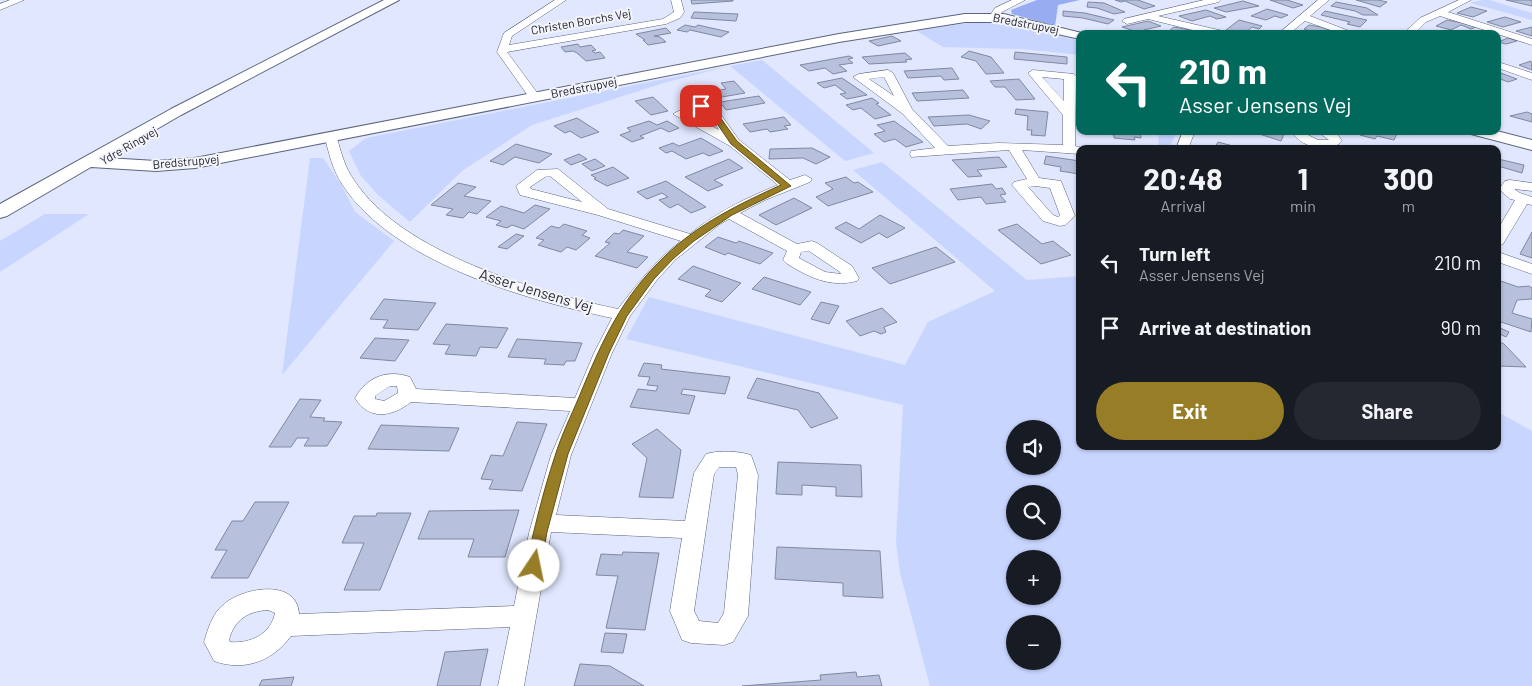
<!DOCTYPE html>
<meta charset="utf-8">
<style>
:root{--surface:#171b24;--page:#242831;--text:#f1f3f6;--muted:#9ea1a6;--accent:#977d25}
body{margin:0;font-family:Barlow,sans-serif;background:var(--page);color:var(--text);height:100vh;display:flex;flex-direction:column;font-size:19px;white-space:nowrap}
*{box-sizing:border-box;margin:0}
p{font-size:16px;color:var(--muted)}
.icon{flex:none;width:28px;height:28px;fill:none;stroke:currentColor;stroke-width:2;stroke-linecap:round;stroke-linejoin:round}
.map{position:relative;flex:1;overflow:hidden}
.panel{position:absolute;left:1076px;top:145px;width:425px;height:305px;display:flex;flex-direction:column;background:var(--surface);border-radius:10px;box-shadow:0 1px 4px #0004}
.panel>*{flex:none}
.banner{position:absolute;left:1076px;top:30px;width:425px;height:105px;border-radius:10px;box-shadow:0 1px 4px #0004;background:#00695c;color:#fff;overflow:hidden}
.buttons{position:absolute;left:1006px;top:420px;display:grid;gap:10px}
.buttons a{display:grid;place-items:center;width:55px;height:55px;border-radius:50%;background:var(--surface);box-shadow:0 1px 4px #0004;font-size:25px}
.pin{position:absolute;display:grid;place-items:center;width:42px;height:42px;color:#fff;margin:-21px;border-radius:10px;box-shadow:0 2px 8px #0006}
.me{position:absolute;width:55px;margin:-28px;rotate:11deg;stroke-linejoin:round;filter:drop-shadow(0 0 4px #0008)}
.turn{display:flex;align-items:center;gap:18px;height:105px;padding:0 20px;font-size:22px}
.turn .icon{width:65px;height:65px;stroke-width:2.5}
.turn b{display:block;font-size:35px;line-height:42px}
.eta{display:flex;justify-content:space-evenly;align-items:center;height:85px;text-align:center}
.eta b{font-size:30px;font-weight:700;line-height:35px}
.primary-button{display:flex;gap:10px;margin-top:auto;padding:10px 20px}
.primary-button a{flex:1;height:58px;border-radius:30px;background:var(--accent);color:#fff;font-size:20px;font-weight:700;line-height:58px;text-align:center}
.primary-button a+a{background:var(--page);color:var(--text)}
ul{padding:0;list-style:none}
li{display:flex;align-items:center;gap:15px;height:65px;padding:0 20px}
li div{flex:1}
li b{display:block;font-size:19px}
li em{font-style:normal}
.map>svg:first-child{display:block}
.green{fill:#c8d5ff;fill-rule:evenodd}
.forest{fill:#98acf1}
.building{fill:#b7c0dc;stroke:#8088a2}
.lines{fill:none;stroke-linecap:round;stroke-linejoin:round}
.minor-casing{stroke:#5c647c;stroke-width:1}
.tertiary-casing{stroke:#5c647c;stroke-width:2}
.minor{fill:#fff;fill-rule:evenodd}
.tertiary{fill:#fff;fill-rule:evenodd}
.route{fill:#977d25;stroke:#625118}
.labels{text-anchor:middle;stroke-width:4;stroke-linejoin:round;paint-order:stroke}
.far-street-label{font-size:12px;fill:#1c1f29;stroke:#f3f5fb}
.street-label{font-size:15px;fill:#1c1f29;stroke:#f3f5fb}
</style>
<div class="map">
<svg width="1532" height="686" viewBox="0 0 1532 686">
<rect width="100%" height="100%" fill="#e0e7fe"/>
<path class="green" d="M1483,0H1489L1532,13V20L1470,3Z
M984,21L1027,27L1080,41V55L1022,49L943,47L915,30Z
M762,60L874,153L845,161L730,66L667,82L532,125L462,171L410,222L378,195L361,176L349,151L366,138L730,66Z
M1159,131H1177L1169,149H1158Z
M310,158H323L342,186L355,212L394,241L282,375Z
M882,162L1027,280L1080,276V446H1498V412L1532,431V686H930L900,573L896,542L903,405L626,339L649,297L905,365L928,322L995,291L853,170ZM1015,429H1052V466H1015ZM1015,494H1052V531H1015ZM1015,559H1052V596H1015ZM1015,624H1052V661H1015Z
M45,214H89L0,272V241Z"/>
<path class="forest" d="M1037,0H1080L1058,5L1055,26L1012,14L1011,10Z"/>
<path class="building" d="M691,0H733V1L692,4Z
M1115,0H1138L1155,6L1144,9L1125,1L1121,2Z
M1270,0H1287L1303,5L1293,8Z
M1356,0H1378L1387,2L1380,7Z
M1506,0H1529L1532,1V6Z
M1243,1L1259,6L1226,12L1214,8Z
M1088,2L1104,3L1125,12L1114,14L1097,8L1087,7Z
M1336,2L1367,8L1378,15H1363L1355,11L1331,6Z
M1471,7L1487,11L1473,17L1457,13Z
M1267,9L1288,15L1281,18L1275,16L1266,20L1251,16Z
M1206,10L1226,17L1217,19L1210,16L1192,21L1179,16Z
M1063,11L1085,13L1114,20L1108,24L1083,18L1063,16Z
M1325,11L1367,20L1360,27L1347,24L1350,22L1321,15Z
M694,12L738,14L736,21L691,18Z
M1505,17L1521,22L1503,27L1487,22Z
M1239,20L1262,26L1259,29L1252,27L1244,34L1226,30Z
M1447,20L1463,23L1476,27L1471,29L1461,25L1451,30L1436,26Z
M1148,21L1161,26L1144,30L1149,32L1143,34L1122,27Z
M685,25L695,27L698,25L729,32L721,37L690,30L687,32L677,30Z
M1309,25L1321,27L1340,34H1320L1304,29Z
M1174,27L1190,30L1186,34H1165Z
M1532,27V36L1516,31Z
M666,28L671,33L654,36L660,37L666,42L648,45L643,40H645L636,34Z
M892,36L901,41L878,46L869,41Z
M1508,38L1517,41L1506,44L1498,42Z
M578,44L580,47L591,45L596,50L592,51L595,53L600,52L605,58L586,61L577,53L573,51L565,52L561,47Z
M969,51L991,57L1004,73L986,74L976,61L961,57Z
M1015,52L1067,57V64L1014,59Z
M905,53L912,59L905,60L907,62L869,64L862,57Z
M849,56L853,58L848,59L853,63L839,65L847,71L833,74L825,68L809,71L800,65Z
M1531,61L1532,70L1519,65Z
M952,68L959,79L944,80L941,76L908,78L904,71Z
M1498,72L1517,79L1508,82L1498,78Z
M842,78L867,95L847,99L840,94L846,93L835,85L824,88L817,83Z
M1019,79L1035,99L1016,100L1005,87H995L990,81Z
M734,81L745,93L699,101L694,94L726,89L721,83Z
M963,90L969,98L917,101L912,93Z
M759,96L765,103L726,110L720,102Z
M653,97L668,111L651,115L635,101Z
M872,98L879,103L876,104L891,115L875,119L861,108L853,110L846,105Z
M1016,109L1048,112L1045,136L1031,135L1032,130H1027L1028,116L1015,114Z
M1527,112L1532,114V122L1510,116Z
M969,115L990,121L981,129L967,124L934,126L928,117Z
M784,117L791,125L784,126L788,129L770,132L767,129L750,132L743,124Z
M577,118L599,132L581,138L570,131L565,133L554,126Z
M649,121L657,125L667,121L679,128L669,132L661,128L640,136L644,138L632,142L620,135L631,131L627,128Z
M894,121L923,142L906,147L895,139L884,142L874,134L885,131L877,125Z
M1140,131L1141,138L1134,137L1135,140L1114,138V135L1089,131Z
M1250,131H1284L1285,132L1281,141Z
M1359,131H1385L1397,134L1394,140L1377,136L1375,139L1360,135L1362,132Z
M701,138L723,151L709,156L703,153L686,159L672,151L666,153L659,148L673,143L679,146Z
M1218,142L1244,149H1214Z
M516,144L552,154L539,163L515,157L503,165L490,161Z
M812,148L830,157L816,164L803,158L769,159L770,149Z
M579,154L587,159L571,165L564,160Z
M1046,156L1080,161L1079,174L1060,171L1061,167L1044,164Z
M999,157L1007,167L977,170L982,176L968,177L952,160Z
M595,159L605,166L592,171L582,164Z
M729,159L743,168L714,180L723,185L708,191L685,177Z
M1498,159L1524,165L1522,173L1498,166Z
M613,167L629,178L607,186L594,179L596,178L591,175Z
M846,177L854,183L858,182L873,192L828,206L816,197L833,189L825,183Z
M666,181L706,207L691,213L678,204L670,208L659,200L668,197L662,193L647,199L637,192Z
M458,183L476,187L464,196L491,201L477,214L469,212L463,218L446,215L453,209L431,205Z
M992,184L996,189L1002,188L1006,194L1000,195L1006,202L986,204L981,197L958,200L950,189Z
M794,198L812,208L776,225L759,215Z
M535,205L550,209L524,229L512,225L507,228L496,225L501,221L486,217L501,206L524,213Z
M880,215L905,228L887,238L879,233L861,243L835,228L846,222L859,229Z
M564,224L587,231L582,235L590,238L576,250L567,247L561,252L538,245L544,240L536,238L551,226L559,228Z
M1017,224L1042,244L1053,241L1071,255L1041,264L998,230Z
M623,230L644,236L627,252L648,257L637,268L595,256L610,243L605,242L614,233L619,234Z
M1532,232V258L1520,254Z
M516,234L524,236L507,249L498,247Z
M718,237L736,243L739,241L773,253L760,264L728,253L725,255L705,247Z
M936,247L955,262L890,284L872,268Z
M693,266L741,283L722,302L705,296L711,290L678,279Z
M764,277L811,292L800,305L752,289Z
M1498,280L1518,287L1529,286L1532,288V299L1517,300L1512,313L1532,319L1531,332L1498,321Z
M384,299L436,303L418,330L383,328L388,320L370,319Z
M821,302L839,306L829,324L811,319Z
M882,308L897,322L884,327L886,332L881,334L874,331L860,336L846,321Z
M446,324L508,328L497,348L480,347L476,356L445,354L450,345L433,344Z
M1498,327L1509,332L1506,337L1498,333Z
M375,338L409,340L395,361L360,358Z
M517,339L582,343L575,361H566L564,365L544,364L546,359L508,357Z
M1498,341L1504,344L1526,367L1498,366Z
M644,363L662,365L661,369L730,377L725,394L683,389L681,394L695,396L689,414L630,407L638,389L656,391L658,386L647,385L650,377L638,376Z
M757,378L819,393L838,418L811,428L798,410L747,398Z
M300,399L321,400L310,417L325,418L323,421L342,422L327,446H304L309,438H297L291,447H269Z
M517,422L547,424L522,491L489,489L493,480L481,479L491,455L503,456Z
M381,425L459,428L449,451L368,449Z
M657,429L681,450L673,498L639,497L647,458L632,444Z
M778,462L861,465L862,497L836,496V487L802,485V495L776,494Z
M255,502H289L248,578H211L227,550H215L232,521H243Z
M519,510L505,557H468L474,539H418L429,511Z
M377,513H411L380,590H344L364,543H342L354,516H376Z
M777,547L880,551L883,598L843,596V583L775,579Z
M623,552L659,553L645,630L606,628L618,576L596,575L601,554L622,555Z
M605,633L627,634L623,653L601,652Z
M488,649L480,686H437L445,652Z
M580,664L610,666L644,686H574Z
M856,672L857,677L879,675L882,686H742L821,680L820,675Z
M294,677L291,686H259L262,680Z"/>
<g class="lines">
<g class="minor-casing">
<path id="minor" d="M10,0H24L0,10V4Z
M555,0H566L512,36L509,45L663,19L674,12L671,0H681L684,12L680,18L666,24L507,52L541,98L535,101L531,100L497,52L504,33Z
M1012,0H1025L1002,12L997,19H991L989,17L995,8Z
M1204,0H1221L1219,2L1158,16L1223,31L1228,34H1209L1148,19L1127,24L1122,21L1124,19Z
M1318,0H1329L1310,16L1357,34H1342L1305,21L1289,34H1278Z
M1459,0H1471L1448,12L1532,39V45L1440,16L1426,22L1414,34H1403L1420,18Z
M1498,62L1532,73V80L1498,68Z
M888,70L893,73L912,109L948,146L998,143L1063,145V115L1028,73L1033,70L1074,74L1076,76L1075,146L1086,149H1080V154L1022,150L1039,178L1061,181L1075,216L1065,225L1060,226L1043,221L1012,185L1014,182L1027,179L1009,150L911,157L910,154L911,151L935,148L903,114L853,77L859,74ZM884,77L894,96L869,79ZM1042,77L1064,79V101ZM1035,186L1050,188L1060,215L1058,217L1053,215L1028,187Z
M710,103L714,105L739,140L790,180L805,175L812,179L810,182L765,200L740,213L797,244L812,241L817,243L852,266L859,278L857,281C830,288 808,277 786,263L783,260L787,251L729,219L720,224L675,260L657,280L630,316L612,353L571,455L556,515L685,521L694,473L706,454C719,450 738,451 751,455L758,475L748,616L733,642L724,645L691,643L682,640L670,611L682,538L551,532L524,686H498L510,627L291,636C273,661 244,672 214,661L204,642C208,629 212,614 223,605C241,588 297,577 299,614L514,606L529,533L551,455L570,411L411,402C392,417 369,421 355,398C367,377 387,369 410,377L416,389L575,398L594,353L612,318C526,300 392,262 342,184C333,170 329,154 325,138L327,135L331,134L337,138C341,152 345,168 354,180C401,253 537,292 618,309C637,284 656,260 681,241L598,215L520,195L516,186L537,170L558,169L608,209L690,234C717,212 746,198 778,185L730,146L673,114L688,106ZM694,111H707L719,130L688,114ZM550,176L582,202L531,189L530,187L545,177ZM809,251L840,272L841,274L825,272L799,258L801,252ZM390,386H397L398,393L384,401L375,399V396ZM719,467H736L738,475L724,613L718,623L699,621L694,611L714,474ZM268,610L275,613C271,634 250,644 230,642L229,640C234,620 248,611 268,610Z
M1183,131H1195L1188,149H1176Z
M1295,131H1307L1308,135L1318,140H1329L1317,131C1329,131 1336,130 1342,141C1331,154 1304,148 1294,135Z
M1510,180L1532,183V191L1514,189L1520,193L1532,197V205L1527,204L1503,244L1498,246V229L1515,200L1510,199L1499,189L1505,181Z
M1498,252L1532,264V274L1498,262Z"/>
</g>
<g class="tertiary-casing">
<path id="tertiary" d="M384,0H399L181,115L107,158L156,161L195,158L839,34L965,14H1004L1086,34H1080V39L1004,22H965L839,42L195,168L156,171L91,167L7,216L0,218V204L171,109Z
M1469,131H1497L1532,140V150L1471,134Z"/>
</g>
<use href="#minor" class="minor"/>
<use href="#tertiary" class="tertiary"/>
</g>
<path class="route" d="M701,104L712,106L737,141L791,186L732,215L694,241L673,259L654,279L627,316L609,353L568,454L547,532L541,566L539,570L534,572L529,570L526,566C534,529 543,492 555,456C561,436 571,416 579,397C602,341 621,298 665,256C698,224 739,204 781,185L731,144L707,109L698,108V105Z"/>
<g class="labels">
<g class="far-street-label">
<text transform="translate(581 22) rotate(-10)" y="4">Christen Borchs Vej</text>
<text transform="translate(1026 24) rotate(11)" y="4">Bredstrupvej</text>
<text transform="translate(584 88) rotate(-11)" y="4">Bredstrupvej</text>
<text transform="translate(129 146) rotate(-30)" y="4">Ydre Ringvej</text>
<text transform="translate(186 162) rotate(-5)" y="4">Bredstrupvej</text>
</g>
<g class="street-label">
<text transform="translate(536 291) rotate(17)" y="5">Asser Jensens Vej</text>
</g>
</g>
</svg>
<div class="buttons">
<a><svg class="icon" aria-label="sound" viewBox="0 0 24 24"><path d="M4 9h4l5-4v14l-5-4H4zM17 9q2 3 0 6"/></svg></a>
<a><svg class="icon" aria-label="search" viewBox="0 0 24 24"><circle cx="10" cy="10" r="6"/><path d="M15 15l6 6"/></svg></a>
<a>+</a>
<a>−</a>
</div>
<div class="pin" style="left:701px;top:106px;background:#d93025"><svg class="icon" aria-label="arrive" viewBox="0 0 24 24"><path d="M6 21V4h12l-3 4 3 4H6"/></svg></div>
<svg class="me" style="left:534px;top:566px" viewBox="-20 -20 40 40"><circle r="19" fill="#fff"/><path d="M0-13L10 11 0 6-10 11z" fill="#977d25"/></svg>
<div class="banner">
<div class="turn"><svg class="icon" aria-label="left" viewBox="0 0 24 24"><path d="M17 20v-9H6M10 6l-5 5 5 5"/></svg><div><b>210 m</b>Asser Jensens Vej</div></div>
</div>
<section class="panel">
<div class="eta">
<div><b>20:48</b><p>Arrival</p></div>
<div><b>1</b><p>min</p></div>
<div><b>300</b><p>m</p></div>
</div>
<ul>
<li><svg class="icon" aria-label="left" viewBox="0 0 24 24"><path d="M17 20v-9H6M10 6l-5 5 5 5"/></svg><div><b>Turn left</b><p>Asser Jensens Vej</p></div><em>210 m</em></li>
<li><svg class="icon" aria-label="arrive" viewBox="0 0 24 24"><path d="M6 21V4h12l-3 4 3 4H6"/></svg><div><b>Arrive at destination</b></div><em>90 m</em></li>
</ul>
<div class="primary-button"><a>Exit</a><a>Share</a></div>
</section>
</div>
